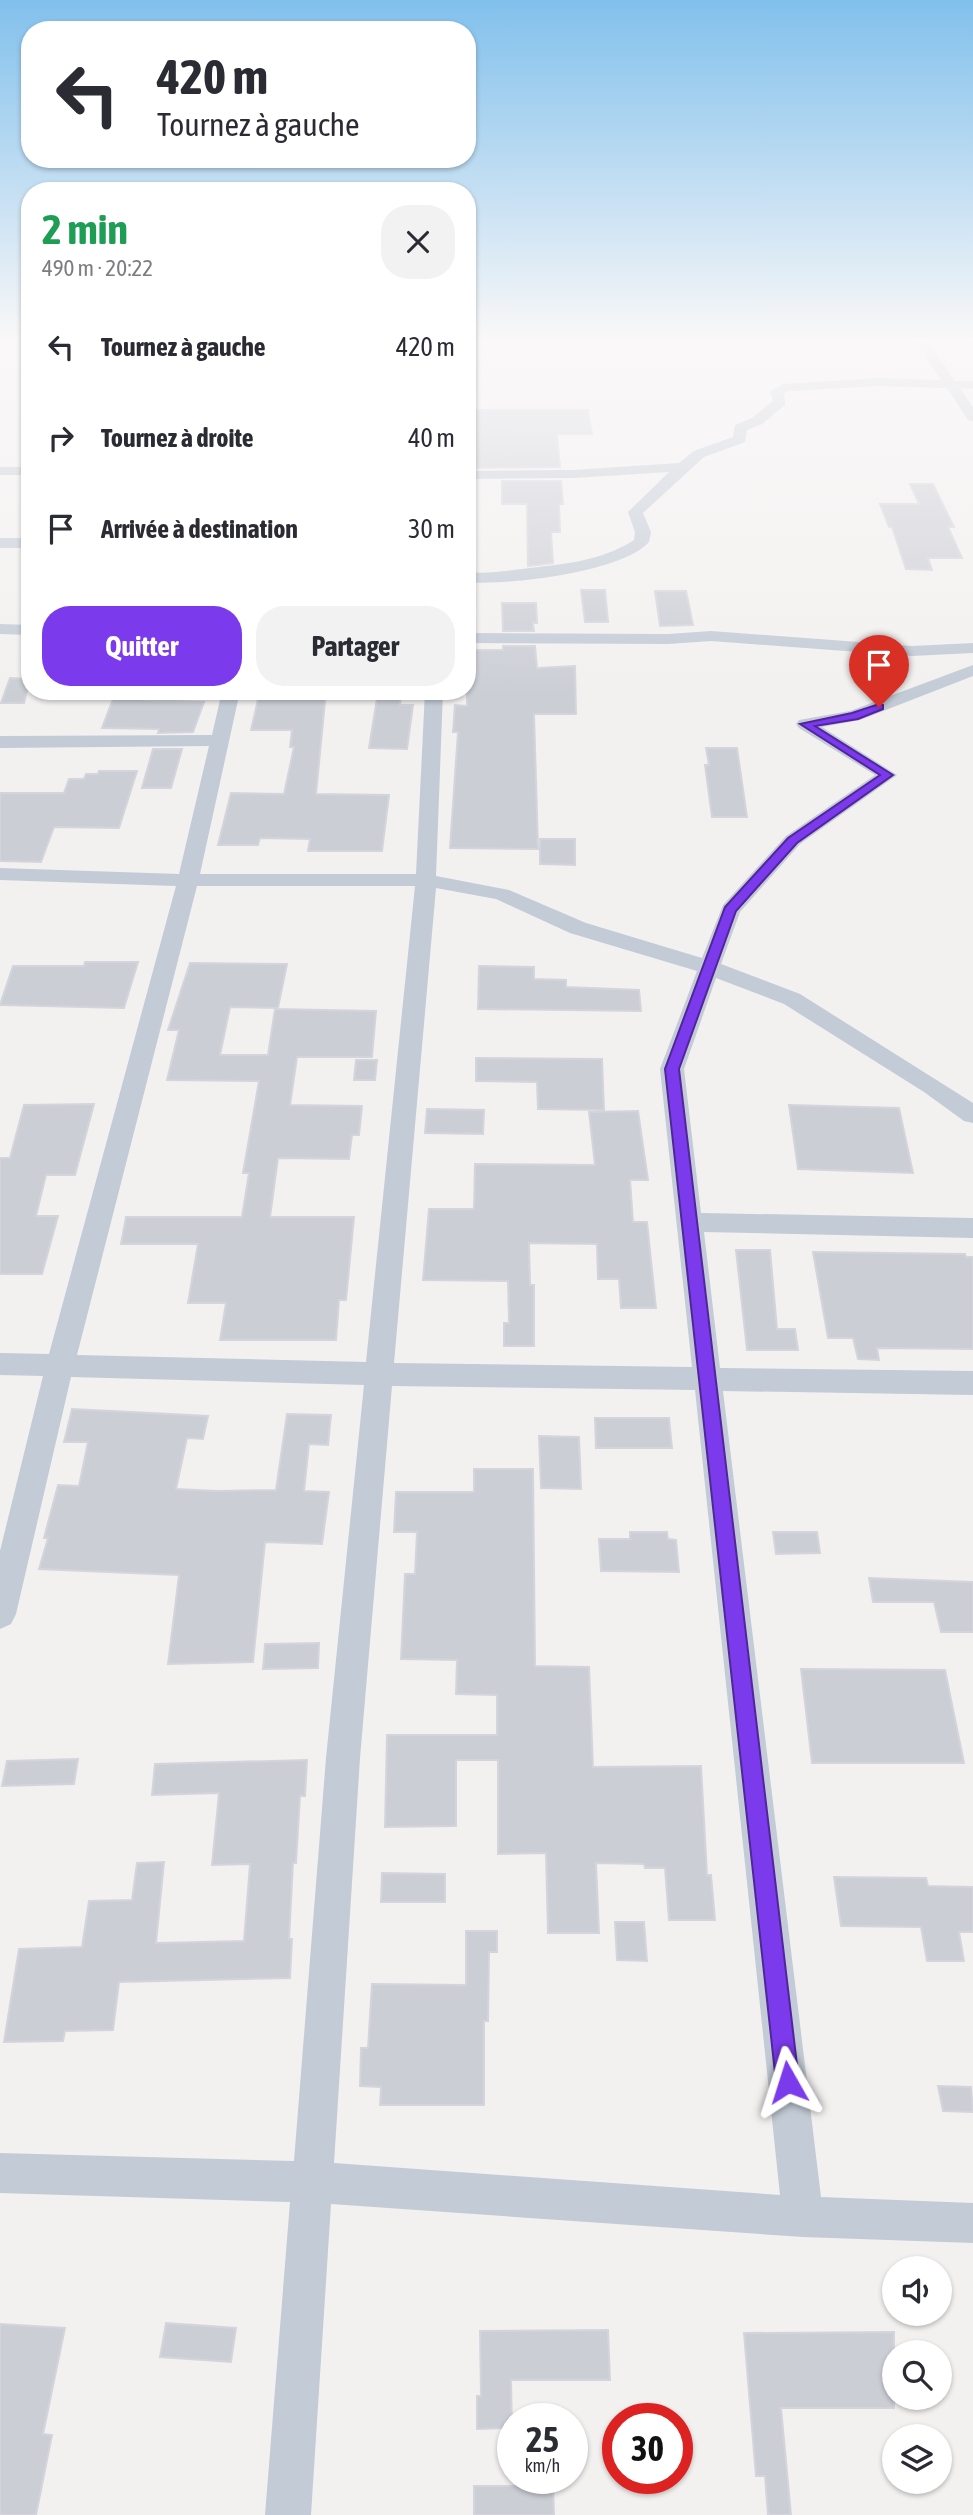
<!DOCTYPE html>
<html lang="fr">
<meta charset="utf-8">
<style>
:root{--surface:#fff;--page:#f2f2f3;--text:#2b2b33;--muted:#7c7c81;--accent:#7c3aed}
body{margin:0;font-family:"Asap Condensed",sans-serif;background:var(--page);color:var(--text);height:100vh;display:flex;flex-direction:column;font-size:26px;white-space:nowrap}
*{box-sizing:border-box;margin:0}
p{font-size:23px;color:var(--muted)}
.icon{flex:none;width:38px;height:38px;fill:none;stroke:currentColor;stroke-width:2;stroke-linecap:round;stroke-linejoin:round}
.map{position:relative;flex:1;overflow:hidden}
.sheet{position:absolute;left:21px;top:182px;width:455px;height:518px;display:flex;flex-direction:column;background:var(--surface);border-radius:28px;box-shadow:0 2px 5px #0004}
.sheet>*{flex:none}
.hud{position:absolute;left:21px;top:21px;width:455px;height:147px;border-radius:28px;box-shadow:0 2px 5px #0004;background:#fff;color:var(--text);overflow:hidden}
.controls{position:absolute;left:882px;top:2256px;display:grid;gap:14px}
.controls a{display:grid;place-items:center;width:70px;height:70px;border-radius:50%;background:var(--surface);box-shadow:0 2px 5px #0004;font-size:35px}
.speed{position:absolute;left:497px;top:2403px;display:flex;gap:14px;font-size:35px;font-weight:700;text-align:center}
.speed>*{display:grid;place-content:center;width:91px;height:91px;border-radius:50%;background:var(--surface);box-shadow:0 2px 5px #0004;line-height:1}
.speed small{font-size:18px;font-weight:400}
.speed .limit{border:10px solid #d22;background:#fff;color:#111}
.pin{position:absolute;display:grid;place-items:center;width:60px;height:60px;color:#fff;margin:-72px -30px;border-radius:50% 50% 50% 0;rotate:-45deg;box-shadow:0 0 7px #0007}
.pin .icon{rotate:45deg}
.me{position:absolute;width:77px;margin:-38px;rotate:354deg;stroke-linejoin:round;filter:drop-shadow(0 0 5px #0008)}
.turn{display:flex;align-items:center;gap:24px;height:147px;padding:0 21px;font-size:32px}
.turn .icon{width:91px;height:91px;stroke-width:2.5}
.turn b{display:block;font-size:49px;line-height:60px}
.round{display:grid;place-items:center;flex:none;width:74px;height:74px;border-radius:28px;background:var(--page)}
.summary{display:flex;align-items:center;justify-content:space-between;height:119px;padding:0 21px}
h1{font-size:42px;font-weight:700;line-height:52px;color:#1e9e55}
.action{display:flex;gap:14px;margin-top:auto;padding:14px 21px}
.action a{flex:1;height:80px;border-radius:28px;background:var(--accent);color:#fff;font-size:28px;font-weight:700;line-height:80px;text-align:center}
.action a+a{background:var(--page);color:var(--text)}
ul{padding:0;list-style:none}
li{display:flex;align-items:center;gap:21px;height:91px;padding:0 21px}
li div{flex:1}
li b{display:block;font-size:26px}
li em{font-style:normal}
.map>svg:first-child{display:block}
.building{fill:#ccced6;stroke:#d4d5dc;stroke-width:2}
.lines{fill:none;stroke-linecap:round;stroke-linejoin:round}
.minor{fill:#c3cbd6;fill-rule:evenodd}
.route{fill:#7c3aed;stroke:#51269a;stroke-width:2}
</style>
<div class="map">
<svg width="973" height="2515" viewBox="0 0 973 2515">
<rect width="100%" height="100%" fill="#f3f0f0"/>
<path class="building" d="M475,410H588L592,434H557L560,467L475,468Z
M502,481H561L563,504H559L560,532H551L553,563L528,566L527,504H502Z
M910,484H933L954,527H948L962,558H928L932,570L906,569L892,527H889L880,504H919Z
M581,590H605L608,622H585Z
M655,591H686L693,625L660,626Z
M502,603H536L537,623H533L534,631H503Z
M503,646H535L537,668L575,666L576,714H534L538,849L450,848L458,732H453L455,705L467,706V650H503Z
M10,678L30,679L24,703H1Z
M116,691H147L144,700L204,702L193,732L158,733L159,729L102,728Z
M260,691H326L316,794L389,795L382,851H308L310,839L260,838L258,845H218L231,793L284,794L294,747H290L292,730H251Z
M378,692H401L400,705H413L407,749L369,748Z
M706,748H737L747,817H712L705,765H709Z
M153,749H182L171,788H142Z
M99,771H137L119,828L54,827L41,862L0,861V793H64L69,779H84L86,774H98Z
M540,839H575V865L540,864Z
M85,962H138L124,1008L0,1005L13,966H84Z
M190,963L287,964L278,1008L230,1007L220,1055H268L275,1009L376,1011L372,1057H297L290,1105L362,1106L359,1135H352L349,1159L278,1158L270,1217H354L346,1300H339L336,1340H220L226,1303H188L198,1244H121L126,1217H242L249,1173H243L259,1081L167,1080L179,1030H168Z
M479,966L534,967V979L566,980V987L639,990L641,1011L478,1009Z
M476,1058L602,1059L604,1110L538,1109L537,1082L476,1081Z
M356,1060H377L375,1080H354Z
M94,1104L75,1175H46L36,1216H58L42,1274H0V1158H10L24,1105Z
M789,1105L899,1108L913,1173L798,1169Z
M427,1109L484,1110L483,1134L425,1133Z
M638,1111L648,1180H630L633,1222H647L656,1308H621L619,1279H598L597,1244L529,1243L530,1285H534V1346H504V1323H509L508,1281L423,1280L429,1209H474L475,1164L595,1165L589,1112Z
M736,1250H770L777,1329H795L798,1350H747Z
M813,1252L965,1254L966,1257H973V1349L877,1348L879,1360L858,1359L853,1338H828Z
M72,1409L208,1416L203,1439L187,1438L176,1489L217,1491L276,1490L287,1414L331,1415L328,1445L309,1444L304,1491L329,1492L322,1544L265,1542L253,1662L168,1664L179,1575L39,1569L48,1538H44L58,1485L79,1486L88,1442H64Z
M595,1418H669L672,1448H596Z
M539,1436L579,1437L581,1489L541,1488Z
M474,1469H533L535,1666L589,1667L593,1767L701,1766L707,1875H711L715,1920H669L665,1868H645L644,1864L596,1863L599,1933H548L546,1853L498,1854V1760H456V1826L385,1827L387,1735H497V1695L456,1694L457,1660L401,1659L405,1574H415L417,1532H394L396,1492H474Z
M630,1532H667L668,1539L676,1540L679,1572L601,1571L599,1539H630Z
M773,1532H817L820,1553L776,1554Z
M869,1578L973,1582V1632H941L934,1602H873Z
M319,1643L318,1668L263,1669L265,1644Z
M801,1669L945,1670L964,1763H812Z
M78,1759L74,1784L2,1786L7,1761Z
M307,1760L305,1796H300L296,1863H293L289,1939H292L290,1978L119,1982L113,2030L65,2031L63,2041L4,2042L19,1949L82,1947L89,1901L132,1900L137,1863L164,1862L156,1943L244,1941L250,1864L212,1865L219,1793L152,1795L155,1764Z
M382,1873L445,1874V1902H381Z
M834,1877L926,1878L928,1886L973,1887V1932H959L964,1961H927L921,1927L841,1926Z
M615,1922H644L647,1961L617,1960Z
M466,1931H497V1952H489L488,2021H484V2105H380L381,2087L360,2086L361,2048H368L372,1984L466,1985Z
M938,2086L971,2087L973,2112L943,2111Z
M166,2323L236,2328L231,2362L160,2357Z
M0,2324L65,2328L43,2434L52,2435L36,2515H0Z
M608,2330L610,2380H511L512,2428L477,2429V2396H481L480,2331Z
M894,2332V2408H781L791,2515H768L765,2476H756L744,2333Z
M474,2486H553L554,2515H474Z"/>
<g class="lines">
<path class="minor" d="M916,342H928L955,381H973V389L960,388L973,407V421L968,420L947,388L878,386L790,391L784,393L785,405L762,424L747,430L745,442L704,457L643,513L651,532L649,542C623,572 506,586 467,582V572C486,574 504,571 522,569C562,564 600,562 634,540L635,532L628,512L669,472L573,478L467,479V471L573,470L679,463L694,451L733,437L735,425L752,418L773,401L770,391L783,384L878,378L941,380Z
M0,467H30V475H0Z
M0,538H30V548H0Z
M0,624L30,625V635L0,634Z
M711,631L912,646L973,643V653L912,656L711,641L668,644L467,643V633L668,634Z
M973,665V676L860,720L822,727L897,775L800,844L740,912L721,964L800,994L973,1103V1123L964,1121L924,1092L784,1004L716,978L684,1069L701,1213L973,1218V1238L704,1232L720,1368L973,1371V1395L723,1391L821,2197L973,2203V2243L803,2237L331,2204L311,2515H265L290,2202L0,2193V2153L294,2161L326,1758L364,1385L71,1377L16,1614L11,1624L0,1629V1551L43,1376L0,1375V1353L49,1354L176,886L0,880V868L179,874L209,746L0,748V736L212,735L222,691H240L200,874H416L425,691H443L436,876L509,890L586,923L702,958L723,905L786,836L875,775L799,728L796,724L799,720L850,711ZM197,886H415L366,1362L77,1355ZM436,888L496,899L570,933L697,971L660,1069L692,1367L394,1363ZM392,1386L695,1390L780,2195L334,2163L360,1758Z"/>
</g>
<linearGradient id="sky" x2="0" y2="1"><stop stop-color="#81c0ec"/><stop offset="0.49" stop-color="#faf8f8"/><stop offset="1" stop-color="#faf8f8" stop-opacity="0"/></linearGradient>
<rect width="973" height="694" fill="url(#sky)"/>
<path class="route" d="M879,704L883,705V709L858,719L815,726L893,775L797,843L736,911L679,1069L799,2082L796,2090L788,2094L779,2090L776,2082L665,1069L725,907L788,838L880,775L800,724L852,713Z"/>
</svg>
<div class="controls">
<a><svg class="icon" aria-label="sound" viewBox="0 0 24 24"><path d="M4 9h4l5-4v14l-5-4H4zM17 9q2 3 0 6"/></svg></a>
<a><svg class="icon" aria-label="search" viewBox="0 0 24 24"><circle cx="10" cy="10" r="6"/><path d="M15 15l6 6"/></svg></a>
<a><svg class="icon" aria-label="layers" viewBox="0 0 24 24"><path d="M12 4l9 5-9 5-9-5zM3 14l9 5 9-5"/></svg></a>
</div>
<div class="speed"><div>25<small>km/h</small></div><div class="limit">30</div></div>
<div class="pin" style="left:879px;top:707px;background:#d93025"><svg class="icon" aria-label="arrive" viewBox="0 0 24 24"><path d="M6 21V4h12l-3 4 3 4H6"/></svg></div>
<svg class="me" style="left:788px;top:2082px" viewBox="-20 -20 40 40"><path d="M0-17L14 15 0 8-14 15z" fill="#7c3aed" stroke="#fff" stroke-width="4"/></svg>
<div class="hud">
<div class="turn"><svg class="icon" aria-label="left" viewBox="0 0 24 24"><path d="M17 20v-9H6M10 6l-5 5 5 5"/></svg><div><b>420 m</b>Tournez à gauche</div></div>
</div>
<section class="sheet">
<div class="summary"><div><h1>2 min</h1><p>490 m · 20:22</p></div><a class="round"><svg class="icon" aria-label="close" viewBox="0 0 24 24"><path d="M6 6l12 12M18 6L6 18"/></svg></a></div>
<ul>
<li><svg class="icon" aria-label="left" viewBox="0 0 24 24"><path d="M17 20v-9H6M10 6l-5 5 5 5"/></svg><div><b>Tournez à gauche</b></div><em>420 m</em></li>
<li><svg class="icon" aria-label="right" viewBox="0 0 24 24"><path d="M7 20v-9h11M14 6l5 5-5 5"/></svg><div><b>Tournez à droite</b></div><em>40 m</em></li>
<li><svg class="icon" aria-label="arrive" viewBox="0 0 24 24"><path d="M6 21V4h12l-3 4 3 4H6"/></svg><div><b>Arrivée à destination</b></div><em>30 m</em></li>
</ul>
<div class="action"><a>Quitter</a><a>Partager</a></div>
</section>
</div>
